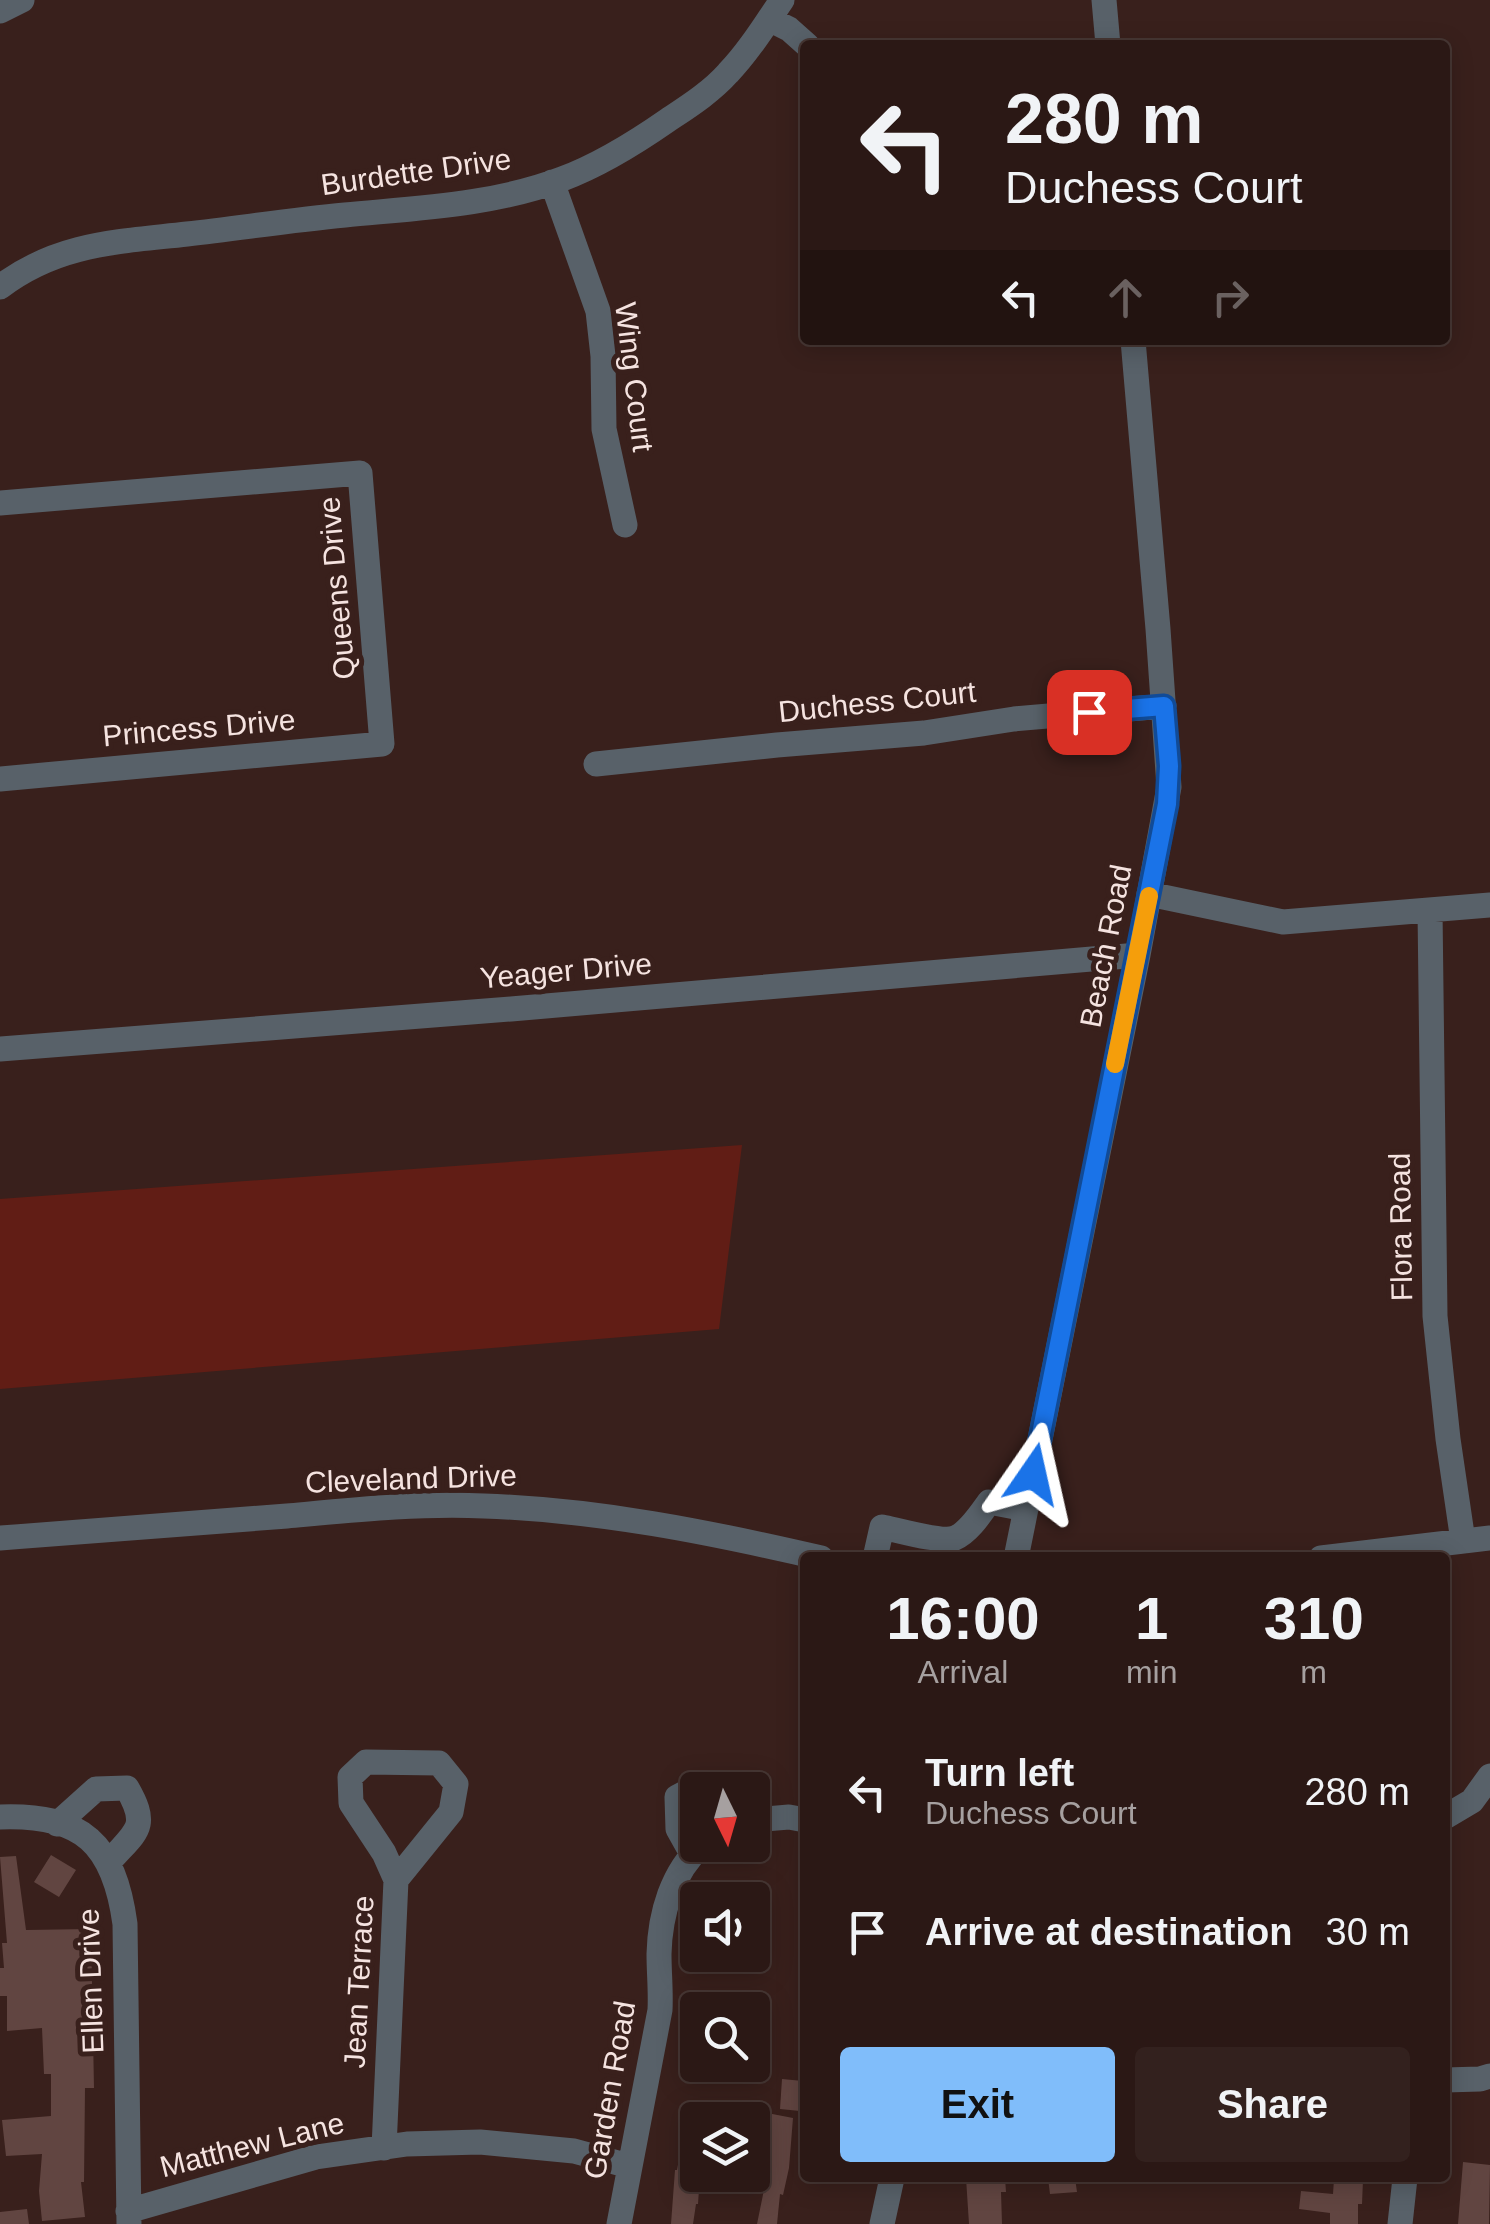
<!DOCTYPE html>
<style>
:root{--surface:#2b1815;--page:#33211e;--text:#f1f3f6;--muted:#a6a0a0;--line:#473734;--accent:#80bdfa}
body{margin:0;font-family:Arial,sans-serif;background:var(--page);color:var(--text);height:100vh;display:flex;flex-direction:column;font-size:38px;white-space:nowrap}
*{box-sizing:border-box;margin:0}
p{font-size:32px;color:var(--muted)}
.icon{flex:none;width:55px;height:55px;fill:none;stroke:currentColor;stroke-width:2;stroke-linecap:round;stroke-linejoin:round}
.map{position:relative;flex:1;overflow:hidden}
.panel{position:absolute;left:800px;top:1552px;width:650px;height:630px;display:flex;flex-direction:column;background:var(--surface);border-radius:10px;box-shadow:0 5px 25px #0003,0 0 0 2px var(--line)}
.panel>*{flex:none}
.banner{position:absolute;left:800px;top:40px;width:650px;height:305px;border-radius:10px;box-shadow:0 5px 25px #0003,0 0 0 2px var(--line);background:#2b1815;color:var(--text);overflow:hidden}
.needle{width:65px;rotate:175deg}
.controls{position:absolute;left:680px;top:1772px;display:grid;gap:20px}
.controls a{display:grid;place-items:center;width:90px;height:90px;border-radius:10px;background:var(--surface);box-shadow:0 5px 25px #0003,0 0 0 2px var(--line);font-size:50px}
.pin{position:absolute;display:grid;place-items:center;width:85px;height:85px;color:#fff;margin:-42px;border-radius:20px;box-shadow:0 5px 15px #0006}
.me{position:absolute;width:110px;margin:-55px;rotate:11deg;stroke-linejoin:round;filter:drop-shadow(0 0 8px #0008)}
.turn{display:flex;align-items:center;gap:35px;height:210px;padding:0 40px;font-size:45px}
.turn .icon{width:130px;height:130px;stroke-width:2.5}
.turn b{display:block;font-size:70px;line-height:85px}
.lanes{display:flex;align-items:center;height:95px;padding:0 40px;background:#0003;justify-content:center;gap:50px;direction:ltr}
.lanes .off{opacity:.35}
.eta{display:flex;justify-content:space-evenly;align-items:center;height:170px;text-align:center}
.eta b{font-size:60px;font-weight:700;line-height:70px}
.cta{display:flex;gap:20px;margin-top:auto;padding:20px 40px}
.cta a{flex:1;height:115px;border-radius:10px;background:var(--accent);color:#111;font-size:40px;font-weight:700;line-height:115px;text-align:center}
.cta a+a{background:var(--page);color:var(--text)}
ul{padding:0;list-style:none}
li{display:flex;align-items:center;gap:30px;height:140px;padding:0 40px}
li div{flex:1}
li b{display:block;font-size:38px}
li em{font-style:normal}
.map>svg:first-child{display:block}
.green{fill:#611d15}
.building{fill:#614541}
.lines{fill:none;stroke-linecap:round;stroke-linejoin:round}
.minor{stroke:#586169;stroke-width:25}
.route-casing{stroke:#114b97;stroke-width:25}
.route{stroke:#1a73e8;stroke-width:18}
.slow{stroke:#f59e0b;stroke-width:18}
.labels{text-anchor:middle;stroke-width:10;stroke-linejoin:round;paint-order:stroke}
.street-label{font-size:30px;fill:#f5e3e0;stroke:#39201c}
</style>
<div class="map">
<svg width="1490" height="2224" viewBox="0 0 1490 2224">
<rect width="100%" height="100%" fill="#39201c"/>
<path class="green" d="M742,1145L719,1329L0,1389V1199Z"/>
<path class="building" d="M51,1855L76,1870L59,1897L34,1882Z
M16,1856L26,1930L91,1929L94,2088H85L84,2182H81L85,2217L42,2221L39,2191L42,2154L6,2156L2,2120L51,2116V2074H44L42,2028L7,2031V1996H0V1968H4L2,1943H7L0,1857Z
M782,2079L803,2081L800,2111L780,2109Z
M752,2110L793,2118L789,2168L783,2195L780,2194L777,2224H757L768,2170L752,2169Z
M684,2132L698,2134V2175H700L698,2204H696L693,2224H671L675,2170H677Z
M1463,2162L1490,2165L1489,2224H1458Z
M966,2178H1005L1006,2192H1001L1002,2224H969Z
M1048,2178H1075L1077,2192L1050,2194Z
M1334,2179L1363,2180L1362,2204H1358V2224H1330V2213L1299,2209L1301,2191L1333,2194Z
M27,2209L29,2224H0V2212Z"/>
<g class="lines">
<path class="minor" d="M1104,0L1108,45
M0,11L22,0
M769,19L789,29L807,45
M552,182L598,311L603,356L604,429L625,525
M0,287C58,243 117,242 187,234C240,228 292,220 345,215C417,208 494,205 562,179C600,165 635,143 668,120C689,106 711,92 728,73C749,51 765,25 782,0
M0,503L360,473L382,744L0,779
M596,764L777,745L924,733L1014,719L1164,706
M1149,894L1283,922L1490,905
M1430,910L1435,1316L1448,1439L1463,1541
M0,1049L511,1009L1138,955
M0,1538C96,1531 192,1523 287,1516C353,1510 419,1503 484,1506C599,1510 709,1532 821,1558
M875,1558L882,1527C897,1530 942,1543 955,1538C969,1532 981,1513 989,1502L1026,1509
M1016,1558L1138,955L1169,787L1158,629L1133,340
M1321,1558L1490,1538
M0,1817C83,1814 114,1844 125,1924L129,2224
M1445,1817L1472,1801L1490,1776
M752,1820L789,1817L805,1820
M57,1824L96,1789L127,1788C150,1828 136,1831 109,1862
M692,1854L678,1829L677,1797L704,1783L715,1790
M1445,2080L1480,2079L1490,2076
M384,2148L396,1880L451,1812L456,1784L439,1763L366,1762L350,1777L351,1803L384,1853L396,1880
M128,2211L316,2157L407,2144L480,2142L574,2151L629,2166
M619,2224L660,2010C661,1991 659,1973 659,1954C660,1914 672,1872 702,1845
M882,2224L892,2178
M1400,2224L1405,2178"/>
</g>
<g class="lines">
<g class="route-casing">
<path id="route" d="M1033,1474L1167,804L1169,766L1164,706L1089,712"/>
</g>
<use href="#route" class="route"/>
<path class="slow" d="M1115,1064L1149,896"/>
</g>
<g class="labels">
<g class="street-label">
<text transform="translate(416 172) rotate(-8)" y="10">Burdette Drive</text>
<text transform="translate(634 377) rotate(83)" y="10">Wing Court</text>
<text transform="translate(337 588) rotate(-95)" y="10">Queens Drive</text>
<text transform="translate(877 702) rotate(-6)" y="10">Duchess Court</text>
<text transform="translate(199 728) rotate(-5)" y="10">Princess Drive</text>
<text transform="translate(1106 946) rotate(-79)" y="10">Beach Road</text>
<text transform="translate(566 971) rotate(-5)" y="10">Yeager Drive</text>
<text transform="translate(1401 1227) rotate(-91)" y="10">Flora Road</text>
<text transform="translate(411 1479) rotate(-2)" y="10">Cleveland Drive</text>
<text transform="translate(91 1981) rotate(-92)" y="10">Ellen Drive</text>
<text transform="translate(359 1982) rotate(-87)" y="10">Jean Terrace</text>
<text transform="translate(610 2090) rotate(-80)" y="10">Garden Road</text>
<text transform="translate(252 2145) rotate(-14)" y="10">Matthew Lane</text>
</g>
</g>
</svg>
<div class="controls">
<a><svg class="needle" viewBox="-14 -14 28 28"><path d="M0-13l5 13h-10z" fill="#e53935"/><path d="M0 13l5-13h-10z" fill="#a6a0a0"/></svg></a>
<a><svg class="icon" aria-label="sound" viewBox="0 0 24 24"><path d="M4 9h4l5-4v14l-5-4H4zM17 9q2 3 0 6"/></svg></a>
<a><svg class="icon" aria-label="search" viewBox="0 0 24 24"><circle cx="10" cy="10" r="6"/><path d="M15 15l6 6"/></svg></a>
<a><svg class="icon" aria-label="layers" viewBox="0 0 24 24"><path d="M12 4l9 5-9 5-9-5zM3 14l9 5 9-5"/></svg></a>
</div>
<div class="pin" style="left:1089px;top:712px;background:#d93025"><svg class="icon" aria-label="arrive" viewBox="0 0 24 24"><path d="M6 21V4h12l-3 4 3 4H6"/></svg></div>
<svg class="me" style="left:1033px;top:1474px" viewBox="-20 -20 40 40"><path d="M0-17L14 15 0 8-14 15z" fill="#1a73e8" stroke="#fff" stroke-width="4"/></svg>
<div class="banner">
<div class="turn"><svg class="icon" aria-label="left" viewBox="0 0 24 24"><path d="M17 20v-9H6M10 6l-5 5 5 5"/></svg><div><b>280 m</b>Duchess Court</div></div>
<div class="lanes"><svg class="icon" aria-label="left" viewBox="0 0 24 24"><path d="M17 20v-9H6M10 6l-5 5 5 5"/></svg><svg class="icon off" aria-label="ahead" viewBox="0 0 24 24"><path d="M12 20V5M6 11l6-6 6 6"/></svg><svg class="icon off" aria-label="right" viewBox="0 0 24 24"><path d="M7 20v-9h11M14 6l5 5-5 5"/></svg></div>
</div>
<section class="panel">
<div class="eta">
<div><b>16:00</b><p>Arrival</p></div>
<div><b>1</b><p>min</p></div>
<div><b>310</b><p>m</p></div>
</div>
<ul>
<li><svg class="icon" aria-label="left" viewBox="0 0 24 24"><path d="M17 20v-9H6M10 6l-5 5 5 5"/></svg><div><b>Turn left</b><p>Duchess Court</p></div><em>280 m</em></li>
<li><svg class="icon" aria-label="arrive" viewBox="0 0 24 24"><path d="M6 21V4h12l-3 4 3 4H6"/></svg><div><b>Arrive at destination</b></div><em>30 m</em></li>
</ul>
<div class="cta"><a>Exit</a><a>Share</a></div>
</section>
</div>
